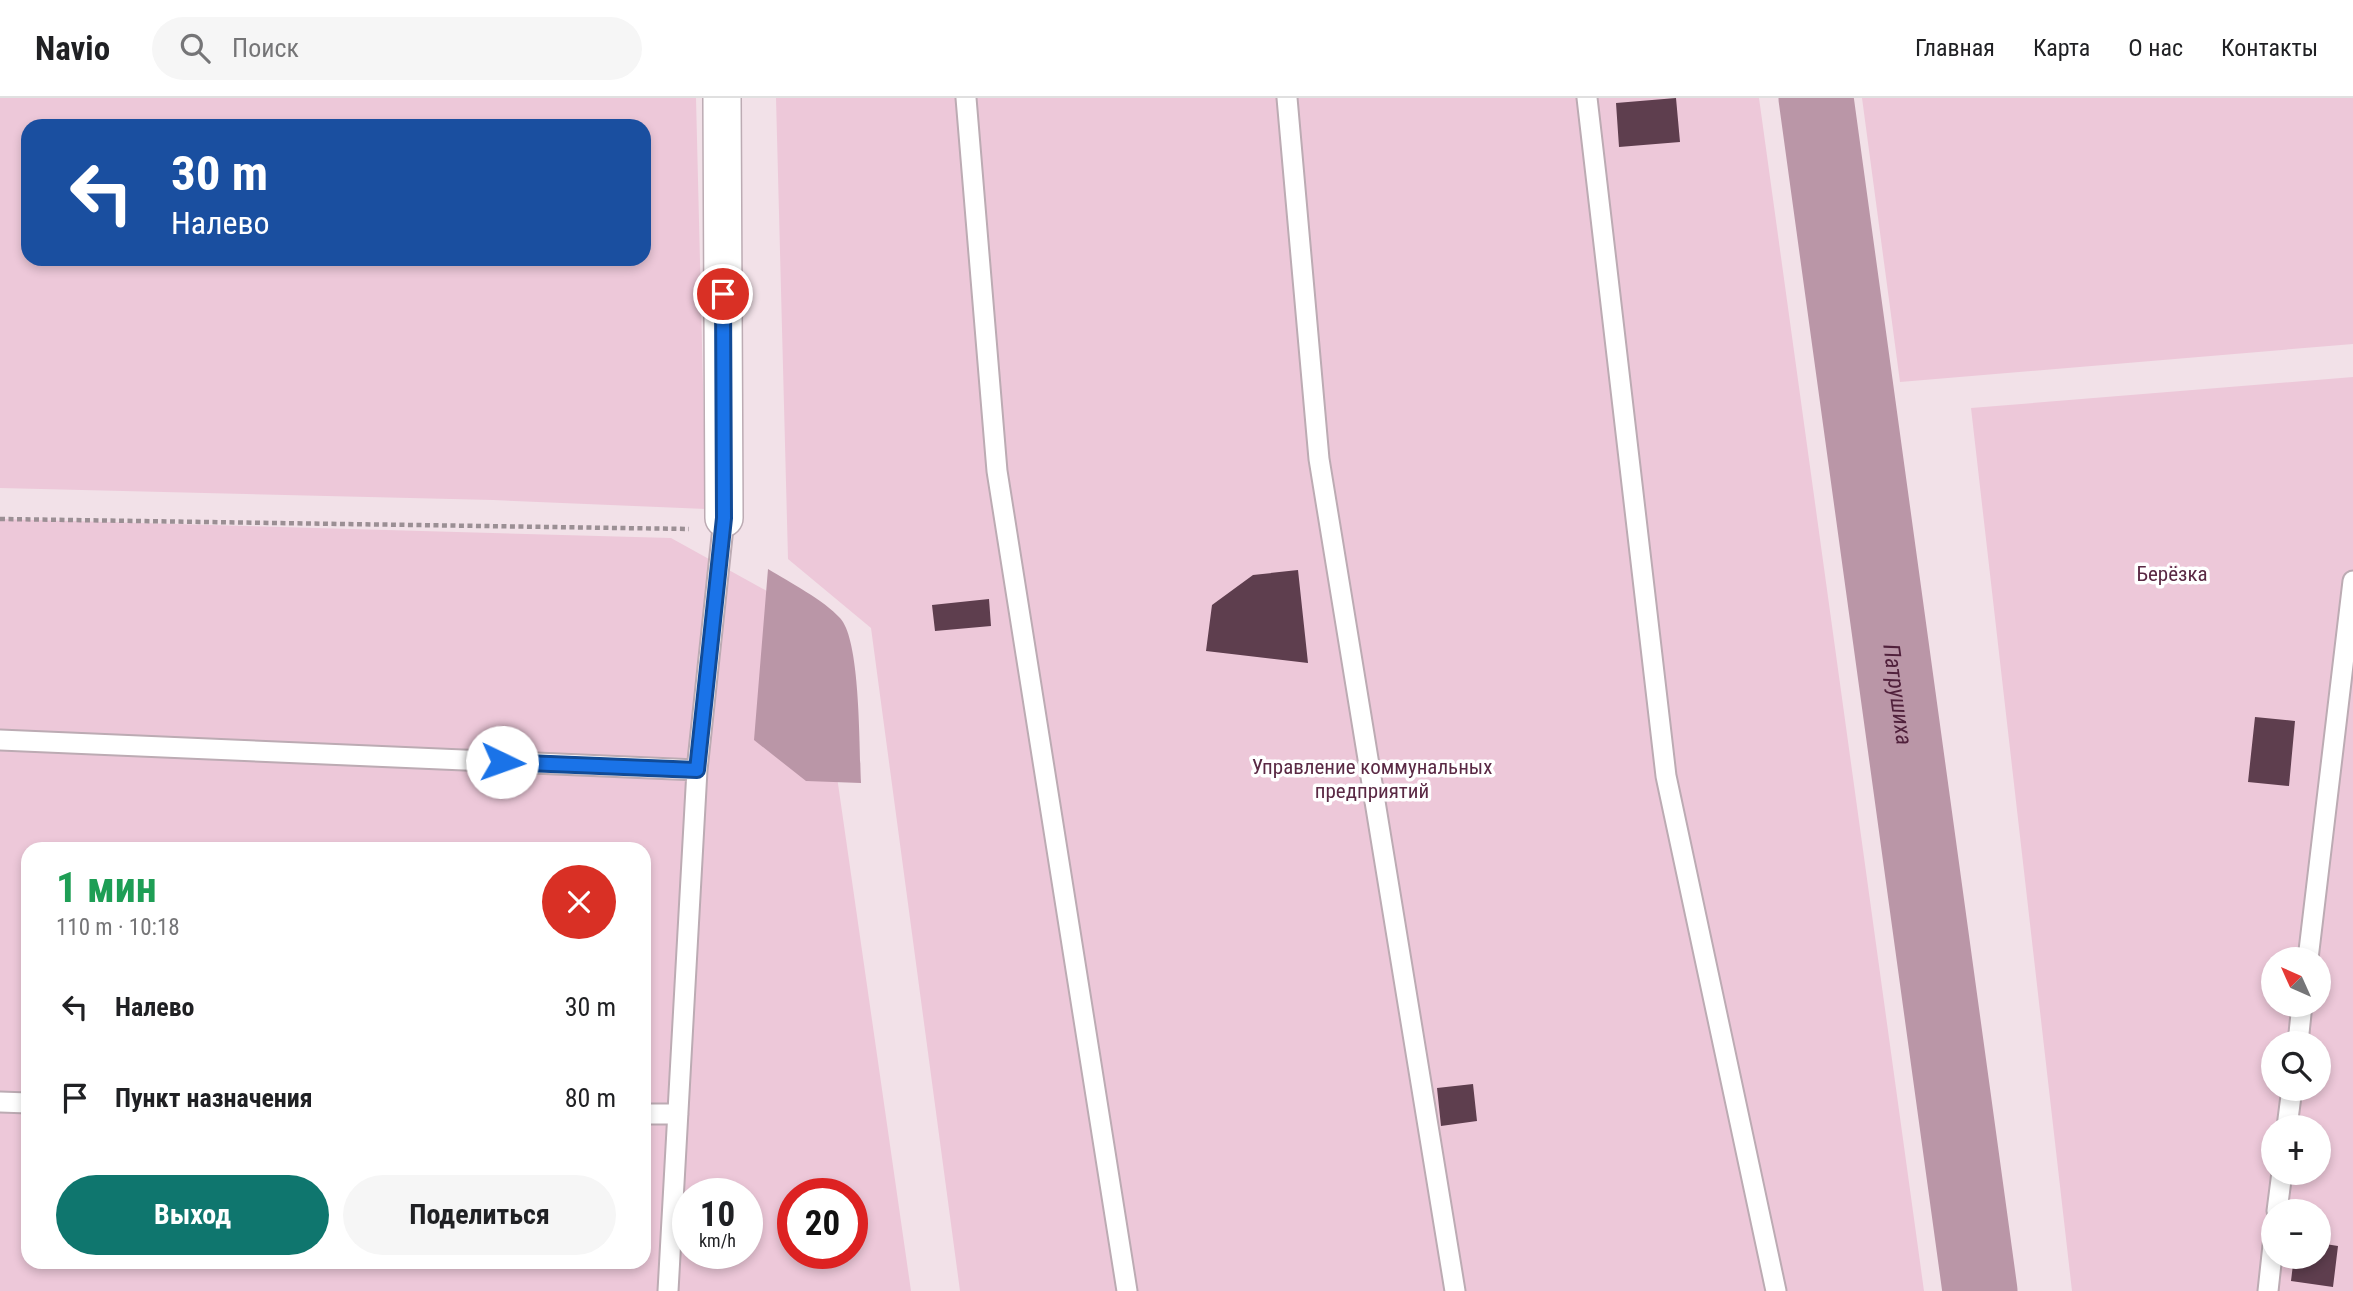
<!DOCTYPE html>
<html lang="ru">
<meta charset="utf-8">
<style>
:root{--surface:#fff;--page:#f6f6f6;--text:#202124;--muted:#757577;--line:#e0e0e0;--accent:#0f766e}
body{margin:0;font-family:"Roboto Condensed",sans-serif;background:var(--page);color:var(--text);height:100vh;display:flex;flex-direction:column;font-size:26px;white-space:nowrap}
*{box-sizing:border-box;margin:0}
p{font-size:23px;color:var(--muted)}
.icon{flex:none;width:38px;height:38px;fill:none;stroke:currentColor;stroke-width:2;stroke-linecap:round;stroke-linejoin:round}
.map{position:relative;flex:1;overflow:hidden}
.panel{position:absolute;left:21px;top:744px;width:630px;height:427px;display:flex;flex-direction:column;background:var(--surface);border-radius:21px;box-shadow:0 4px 10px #0003}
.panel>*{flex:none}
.banner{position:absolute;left:21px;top:21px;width:630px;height:147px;border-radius:21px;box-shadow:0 4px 10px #0003;background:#1a4fa0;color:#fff;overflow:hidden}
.needle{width:46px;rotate:315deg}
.buttons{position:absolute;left:2261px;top:849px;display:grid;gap:14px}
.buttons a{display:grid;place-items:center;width:70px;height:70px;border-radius:50%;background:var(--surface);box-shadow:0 4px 10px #0003;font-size:35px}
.speed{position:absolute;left:672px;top:1080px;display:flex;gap:14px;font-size:35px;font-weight:700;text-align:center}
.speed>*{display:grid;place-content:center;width:91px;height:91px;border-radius:50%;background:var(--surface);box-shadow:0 4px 10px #0003;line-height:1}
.speed small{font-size:18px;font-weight:400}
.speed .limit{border:10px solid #d22;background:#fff;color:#111}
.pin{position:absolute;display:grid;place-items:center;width:60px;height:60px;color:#fff;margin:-30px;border:4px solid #fff;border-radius:50%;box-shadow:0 2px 7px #0007}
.me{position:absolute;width:77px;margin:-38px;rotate:93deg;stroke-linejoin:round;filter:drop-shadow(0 0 5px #0008)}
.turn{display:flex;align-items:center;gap:24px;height:147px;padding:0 35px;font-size:32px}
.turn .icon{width:91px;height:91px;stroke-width:2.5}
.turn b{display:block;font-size:49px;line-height:60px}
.round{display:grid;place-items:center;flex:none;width:74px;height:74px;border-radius:37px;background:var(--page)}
.summary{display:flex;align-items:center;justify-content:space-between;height:119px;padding:0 35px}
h1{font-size:42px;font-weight:700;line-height:52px;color:#1e9e55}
.primary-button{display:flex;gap:14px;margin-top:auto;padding:14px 35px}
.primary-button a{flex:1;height:80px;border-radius:42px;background:var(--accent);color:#fff;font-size:28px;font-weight:700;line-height:80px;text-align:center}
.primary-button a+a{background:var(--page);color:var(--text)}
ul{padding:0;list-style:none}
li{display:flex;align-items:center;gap:21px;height:91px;padding:0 35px}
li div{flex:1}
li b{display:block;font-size:26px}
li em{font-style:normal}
header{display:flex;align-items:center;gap:42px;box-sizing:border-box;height:98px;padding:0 35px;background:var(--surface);border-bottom:2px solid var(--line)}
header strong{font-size:33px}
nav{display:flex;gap:38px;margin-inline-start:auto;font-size:24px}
.search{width:490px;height:63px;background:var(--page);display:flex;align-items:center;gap:18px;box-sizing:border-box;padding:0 24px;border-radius:38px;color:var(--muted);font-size:26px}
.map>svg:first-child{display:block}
.green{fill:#edc8d9;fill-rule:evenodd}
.water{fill:#ba96a7}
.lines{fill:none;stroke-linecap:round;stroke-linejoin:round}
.river{stroke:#ba96a7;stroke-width:75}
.building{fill:#5e3e4e}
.service-casing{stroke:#bcabb3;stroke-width:23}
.minor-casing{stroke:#bcabb3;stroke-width:40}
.path{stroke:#9b8f94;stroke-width:4.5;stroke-dasharray:5 3.5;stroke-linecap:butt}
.service{stroke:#fff;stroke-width:19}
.minor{stroke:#fff;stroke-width:37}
.route-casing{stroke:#114b97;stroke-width:18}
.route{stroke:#1a73e8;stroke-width:12}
.labels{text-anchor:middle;stroke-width:7;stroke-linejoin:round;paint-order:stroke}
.park-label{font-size:21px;fill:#5a2944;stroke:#fff}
.water-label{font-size:23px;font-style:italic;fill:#50203b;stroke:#fff}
</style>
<header>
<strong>Navio</strong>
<div class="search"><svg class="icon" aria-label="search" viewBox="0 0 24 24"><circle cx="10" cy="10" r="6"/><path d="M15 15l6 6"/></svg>Поиск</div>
<nav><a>Главная</a><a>Карта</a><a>О нас</a><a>Контакты</a></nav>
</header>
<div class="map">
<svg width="2353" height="1193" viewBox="0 0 2353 1193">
<rect width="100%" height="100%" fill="#f2e1e8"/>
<path class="green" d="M0,0H696L706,411L493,402L0,390ZM28,28H644V161H28Z
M776,0H1759L1924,1193H960L871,530L788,461Z
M1862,0H2353V246L1900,284Z
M2353,279V1193H2072L1971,310ZM2273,861H2319V906H2273ZM2273,945H2319V990H2273ZM2273,1029H2319V1074H2273ZM2273,1113H2319V1158H2273Z
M0,421L671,440L814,519L911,1193H0ZM28,751H644V1164H28ZM688,1096H747V1155H688ZM793,1096H852V1155H793Z"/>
<path class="water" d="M768,471C789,484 824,502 840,520C861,542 859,651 861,685L806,683L754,642Z"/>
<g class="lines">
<path class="river" id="s1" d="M1816,0L1980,1193"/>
</g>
<path class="building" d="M1676,0L1680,44L1619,49L1616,5Z
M1298,472L1308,565L1206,553L1212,507L1253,477Z
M989,501L991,528L935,533L932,507Z
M2255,619L2295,623L2289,688L2248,684Z
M1473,986L1477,1023L1441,1028L1437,990Z
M2319,1145L2338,1148L2333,1189L2291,1183L2294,1158H2319Z"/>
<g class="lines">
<g class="service-casing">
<path id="service" d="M966,0L997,373L1127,1193
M1287,0L1319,361L1455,1193
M1587,0L1666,678L1776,1193
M0,642L697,672
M2308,861L2353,483
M2298,945L2302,906
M0,1004L28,1005
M644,1016H678
M2287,1029L2292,990
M2277,1113L2282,1074
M668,1193L697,672L724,420
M2268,1193L2273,1147"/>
</g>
<g class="minor-casing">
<path id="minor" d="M722,0L724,420"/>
</g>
<path class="path" d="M0,421L689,431"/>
<use href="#service" class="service"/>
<use href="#minor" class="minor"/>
</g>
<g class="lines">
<g class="route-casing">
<path id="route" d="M502,664L697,672L724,420L723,196"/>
</g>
<use href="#route" class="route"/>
</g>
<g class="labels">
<g class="park-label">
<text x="2172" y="483">Берёзка</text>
<text x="1372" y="676">Управление коммунальных<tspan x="1372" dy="24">предприятий</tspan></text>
</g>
<g class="water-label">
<text dy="8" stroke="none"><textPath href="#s1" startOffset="602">Патрушиха</textPath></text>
</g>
</g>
</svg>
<div class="buttons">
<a><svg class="needle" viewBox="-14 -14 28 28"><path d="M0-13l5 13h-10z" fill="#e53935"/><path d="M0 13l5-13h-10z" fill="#757577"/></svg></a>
<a><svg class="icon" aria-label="search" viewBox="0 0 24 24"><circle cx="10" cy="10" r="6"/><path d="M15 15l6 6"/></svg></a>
<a>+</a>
<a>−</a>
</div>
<div class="speed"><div>10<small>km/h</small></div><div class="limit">20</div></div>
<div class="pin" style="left:723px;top:196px;background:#d93025"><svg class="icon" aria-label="arrive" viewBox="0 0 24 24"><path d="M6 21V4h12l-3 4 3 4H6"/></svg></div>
<svg class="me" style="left:502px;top:664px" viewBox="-20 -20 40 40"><circle r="19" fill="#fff"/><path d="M0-13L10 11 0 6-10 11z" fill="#1a73e8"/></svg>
<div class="banner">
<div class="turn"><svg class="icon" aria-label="left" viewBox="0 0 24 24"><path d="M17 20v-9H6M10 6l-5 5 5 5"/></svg><div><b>30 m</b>Налево</div></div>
</div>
<section class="panel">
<div class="summary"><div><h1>1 мин</h1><p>110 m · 10:18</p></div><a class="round" style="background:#d93025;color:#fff"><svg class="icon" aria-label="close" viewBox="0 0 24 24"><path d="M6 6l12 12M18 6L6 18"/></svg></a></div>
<ul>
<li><svg class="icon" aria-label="left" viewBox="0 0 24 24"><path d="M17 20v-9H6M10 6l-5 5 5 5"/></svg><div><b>Налево</b></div><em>30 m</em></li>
<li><svg class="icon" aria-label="arrive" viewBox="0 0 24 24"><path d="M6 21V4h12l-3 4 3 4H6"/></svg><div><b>Пункт назначения</b></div><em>80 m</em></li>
</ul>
<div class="primary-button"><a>Выход</a><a>Поделиться</a></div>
</section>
</div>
